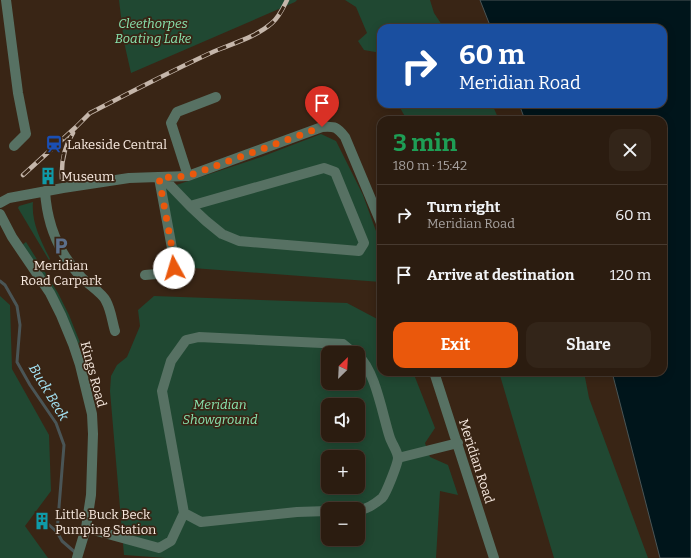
<!DOCTYPE html>
<meta charset="utf-8">
<style>
:root{--surface:#2b1c10;--page:#332519;--text:#f1f3f6;--muted:#a6a19f;--line:#473a30;--accent:#ea580c}
body{margin:0;font-family:Bitter,serif;background:var(--page);color:var(--text);height:100vh;display:flex;flex-direction:column;font-size:15px;white-space:nowrap}
*{box-sizing:border-box;margin:0}
p{font-size:13px;color:var(--muted)}
.icon{flex:none;width:22px;height:22px;fill:none;stroke:currentColor;stroke-width:2;stroke-linecap:round;stroke-linejoin:round}
.map{position:relative;flex:1;overflow:hidden}
.sheet{position:absolute;left:377px;top:116px;width:290px;height:260px;display:flex;flex-direction:column;background:var(--surface);border-radius:12px;box-shadow:0 2px 10px #0003,0 0 0 1px var(--line)}
.sheet>*{flex:none}
.banner{position:absolute;left:377px;top:24px;width:290px;height:84px;border-radius:12px;box-shadow:0 2px 10px #0003,0 0 0 1px var(--line);background:#1a4fa0;color:#fff;overflow:hidden}
.needle{width:26px;rotate:24deg}
.fabs{position:absolute;left:321px;top:346px;display:grid;gap:8px}
.fabs a{display:grid;place-items:center;width:44px;height:44px;border-radius:8px;background:var(--surface);box-shadow:0 2px 10px #0003,0 0 0 1px var(--line);font-size:20px}
.pin{position:absolute;display:grid;place-items:center;width:34px;height:34px;color:#fff;margin:-41px -17px;border-radius:50% 50% 50% 0;rotate:-45deg;box-shadow:0 0 4px #0007}
.pin .icon{rotate:45deg}
.me{position:absolute;width:44px;margin:-22px;rotate:354deg;stroke-linejoin:round;filter:drop-shadow(0 0 3px #0008)}
.turn{display:flex;align-items:center;gap:14px;height:84px;padding:0 16px;font-size:18px}
.turn .icon{width:52px;height:52px;stroke-width:2.5}
.turn b{display:block;font-size:28px;line-height:34px}
.round{display:grid;place-items:center;flex:none;width:42px;height:42px;border-radius:12px;background:var(--page)}
.head{display:flex;align-items:center;justify-content:space-between;height:68px;padding:0 16px}
h1{font-size:24px;font-weight:700;line-height:30px;color:#1e9e55}
.cta{display:flex;gap:8px;margin-top:auto;padding:8px 16px}
.cta a{flex:1;height:46px;border-radius:12px;background:var(--accent);color:#fff;font-size:16px;font-weight:700;line-height:46px;text-align:center}
.cta a+a{background:var(--page);color:var(--text)}
ul{padding:0;list-style:none}
li{display:flex;align-items:center;gap:12px;height:60px;padding:0 16px;border-top:1px solid var(--line)}
li div{flex:1}
li b{display:block;font-size:15px}
li em{font-style:normal}
.map>svg:first-child{display:block}
.green{fill:#204832;fill-rule:evenodd}
.water{fill:#00151b;stroke:#4a5556}
.lines{fill:none;stroke-linecap:round;stroke-linejoin:round}
.stream{stroke:#4a5556;stroke-width:3}
.minor{stroke:#577163;stroke-width:10}
.rail-casing{stroke:#c5b6aa;stroke-width:4.5}
.rail{stroke:#392515;stroke-width:3;stroke-dasharray:9;stroke-linecap:butt}
.route{stroke:#ea580c;stroke-width:7;stroke-dasharray:0 12.6}
.labels{text-anchor:middle;stroke-width:3.5;stroke-linejoin:round;paint-order:stroke}
.park-label{font-size:13px;font-style:italic;fill:#89e4af;stroke:#392515}
.poi-label{font-size:13px;fill:#f8eae0;stroke:#392515;text-anchor:start}
.street-label{font-size:13px;fill:#f8eae0;stroke:#392515}
.water-label{font-size:14px;font-style:italic;fill:#a5e5f7;stroke:#392515}
</style>
<div class="map">
<svg width="691" height="558" viewBox="0 0 691 558">
<rect width="100%" height="100%" fill="#392515"/>
<path class="green" d="M119,0H297L295,2L131,73L124,42Z
M345,0H430L434,13L444,28H381V53L364,50L358,41L367,33L356,7Z
M403,104H492L499,120H407L399,106Z
M321,134L336,141L363,195L381,245V282L179,267L164,189L261,157Z
M33,202C31,222 41,241 50,259L49,260L18,208L19,206Z
M26,242L58,293L69,315L85,355L22,245Z
M0,296L10,305L12,369L49,435L51,491L25,526L48,558H0Z
M154,296L347,303L381,321V372H413L435,428L425,443L430,457L448,465L458,495L440,491L436,558H166L124,555L110,391L111,376L117,365L127,357L140,326L138,310ZM328,353H358V383H328ZM328,405H358V435H328ZM328,457H358V487H328ZM328,509H358V539H328Z
M499,372H584L589,398L648,558H554Z"/>
<path class="water" d="M480,0H691V558H660L612,372H663V120H525L519,104H663V28H491Z"/>
<g class="lines">
<path class="stream" d="M0,281L5,285L17,306L20,325L17,362L30,385L56,423L64,445L57,532L62,541L77,554
M48,524L57,532"/>
<path class="minor" d="M6,0L18,93L26,134L14,146
M188,176L171,123L177,112L216,97
M163,178L190,206L324,168L335,172L364,243L359,251L239,241L222,234L206,221L190,206
M45,191C47,224 59,254 82,278C88,284 103,294 106,301C111,310 112,321 115,331
M0,203L9,198L63,188L129,178L188,176L322,127C335,126 337,127 345,137L381,223
M0,214L12,237L50,293L61,315L73,344L80,365L92,414L93,434L91,495L86,528L77,558
M145,275L168,273L174,268V259L159,178
M358,356C375,369 383,417 390,438C392,444 398,452 398,458C398,463 386,494 382,498C376,503 366,510 358,510
M434,372L494,558
M398,458L458,443
M184,513L201,522L297,512L328,511
M86,528L159,548L171,541L184,513L162,391L171,361L186,340L199,337L343,344L354,353"/>
<g class="rail-casing">
<path id="rail" d="M23,175L76,127L90,113C131,92 173,70 215,51C234,43 256,37 272,23C279,17 283,8 287,0
M62,179C61,162 64,147 73,133"/>
</g>
<use href="#rail" class="rail"/>
</g>
<g class="lines">
<path class="route" d="M174,268V259L159,178L188,176L322,127"/>
</g>
<defs>
<g id="station-bare" transform="scale(1.38)"><path d="M-3-6H3Q5-6 5-4V2Q5 4 3 4L4.5 6H3L1.5 4h-3L-3 6H-4.5L-3 4Q-5 4-5 2V-4Q-5-6-3-6ZM-3.5-4v3h7v-3ZM-3.5 1v1.5H-2V1ZM2 1v1.5H3.5V1Z" fill="#1a4fb4" stroke="#392515" stroke-width="2.5" paint-order="stroke"/></g>
<g id="building-bare" transform="scale(1.38)"><path d="M-4-6H4V6H1V3H-1V6H-4ZM-2.5-4.3h1.7v1.8h-1.7ZM.8-4.3h1.7v1.8H.8ZM-2.5-1h1.7V.8h-1.7ZM.8-1h1.7V.8H.8Z" fill="#0f9aa8" stroke="#392515" stroke-width="2.5" paint-order="stroke"/></g>
<g id="parking-bare" transform="scale(1.38)"><path d="M-3.5-5.5H1a3.5 3.5 0 0 1 0 7H-1V5.5H-3.5ZM-1-3.4V-.6H.8a1.4 1.4 0 0 0 0-2.8Z" fill="#5c6f8a" stroke="#392515" stroke-width="2.5" paint-order="stroke"/></g>
</defs>
<g fill-rule="evenodd">
<use href="#station-bare" x="54" y="144"/>
<use href="#building-bare" x="48" y="176"/>
<use href="#parking-bare" x="61" y="246"/>
<use href="#building-bare" x="42" y="521"/>
</g>
<g class="labels">
<g class="park-label">
<text x="153" y="28">Cleethorpes<tspan x="153" dy="15">Boating Lake</tspan></text>
<text x="220" y="409">Meridian<tspan x="220" dy="15">Showground</tspan></text>
</g>
<g class="poi-label">
<text x="67" y="149">Lakeside Central</text>
<text x="61" y="181">Museum</text>
<text x="61" y="270" text-anchor="middle">Meridian<tspan x="61" dy="15">Road Carpark</tspan></text>
<text x="55" y="519">Little Buck Beck<tspan x="55" dy="15">Pumping Station</tspan></text>
</g>
<g class="street-label">
<text transform="translate(94 374) rotate(75)" y="5">Kings Road</text>
<text transform="translate(477 461) rotate(72)" y="5">Meridian Road</text>
</g>
<g class="water-label">
<text transform="translate(49 392) rotate(59)" y="5">Buck Beck</text>
</g>
</g>
</svg>
<div class="fabs">
<a><svg class="needle" viewBox="-14 -14 28 28"><path d="M0-13l5 13h-10z" fill="#e53935"/><path d="M0 13l5-13h-10z" fill="#a6a19f"/></svg></a>
<a><svg class="icon" aria-label="sound" viewBox="0 0 24 24"><path d="M4 9h4l5-4v14l-5-4H4zM17 9q2 3 0 6"/></svg></a>
<a>+</a>
<a>−</a>
</div>
<div class="pin" style="left:322px;top:127px;background:#d93025"><svg class="icon" aria-label="arrive" viewBox="0 0 24 24"><path d="M6 21V4h12l-3 4 3 4H6"/></svg></div>
<svg class="me" style="left:174px;top:268px" viewBox="-20 -20 40 40"><circle r="19" fill="#fff"/><path d="M0-13L10 11 0 6-10 11z" fill="#ea580c"/></svg>
<div class="banner">
<div class="turn"><svg class="icon" aria-label="right" viewBox="0 0 24 24"><path d="M7 20v-9h11M14 6l5 5-5 5"/></svg><div><b>60 m</b>Meridian Road</div></div>
</div>
<section class="sheet">
<div class="head"><div><h1>3 min</h1><p>180 m · 15:42</p></div><a class="round"><svg class="icon" aria-label="close" viewBox="0 0 24 24"><path d="M6 6l12 12M18 6L6 18"/></svg></a></div>
<ul>
<li><svg class="icon" aria-label="right" viewBox="0 0 24 24"><path d="M7 20v-9h11M14 6l5 5-5 5"/></svg><div><b>Turn right</b><p>Meridian Road</p></div><em>60 m</em></li>
<li><svg class="icon" aria-label="arrive" viewBox="0 0 24 24"><path d="M6 21V4h12l-3 4 3 4H6"/></svg><div><b>Arrive at destination</b></div><em>120 m</em></li>
</ul>
<div class="cta"><a>Exit</a><a>Share</a></div>
</section>
</div>
